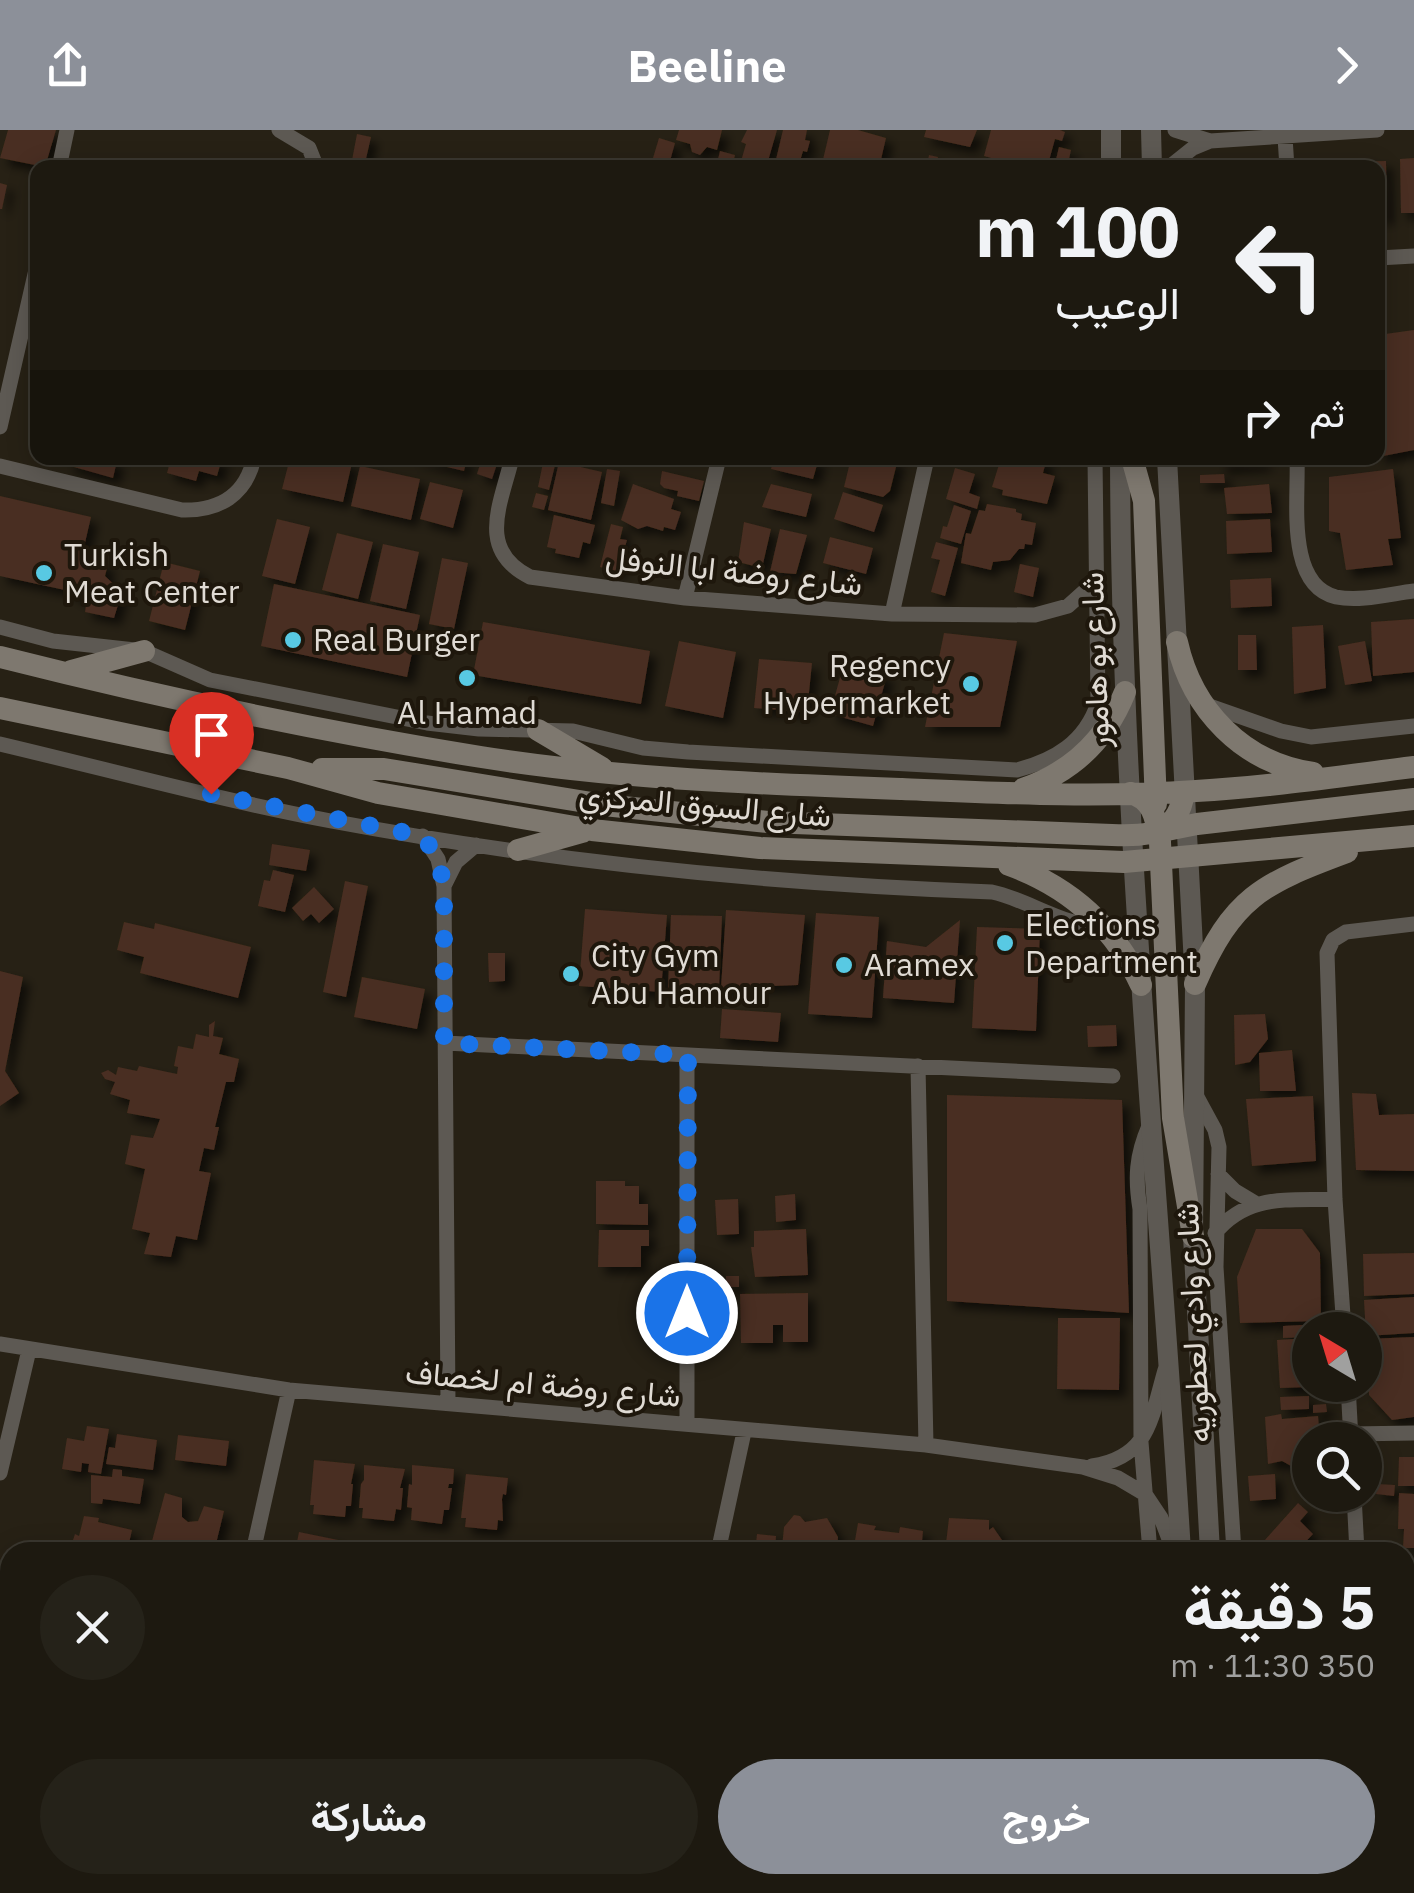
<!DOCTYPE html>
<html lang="ar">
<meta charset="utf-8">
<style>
:root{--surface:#1d1910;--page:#252219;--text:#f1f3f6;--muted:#a0a09f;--line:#3b3830;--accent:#8c9099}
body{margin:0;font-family:"IBM Plex Sans",Vazirmatn,sans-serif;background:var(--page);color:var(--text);direction:rtl;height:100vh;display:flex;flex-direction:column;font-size:38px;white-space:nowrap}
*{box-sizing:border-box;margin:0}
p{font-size:32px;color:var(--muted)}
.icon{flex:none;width:55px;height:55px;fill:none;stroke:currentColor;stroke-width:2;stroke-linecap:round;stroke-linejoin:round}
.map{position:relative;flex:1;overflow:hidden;direction:ltr}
.details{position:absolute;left:0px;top:1412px;width:1415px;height:352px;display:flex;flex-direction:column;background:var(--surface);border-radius:30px 30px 0 0;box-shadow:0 5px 25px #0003,0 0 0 2px var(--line);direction:rtl}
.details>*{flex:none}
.banner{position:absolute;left:30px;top:30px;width:1355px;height:305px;border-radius:20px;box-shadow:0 5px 25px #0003,0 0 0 2px var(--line);direction:rtl;background:#1d1910;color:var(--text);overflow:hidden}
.needle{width:65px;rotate:322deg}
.controls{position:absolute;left:1292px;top:1182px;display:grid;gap:20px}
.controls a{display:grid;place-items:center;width:90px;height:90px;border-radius:50%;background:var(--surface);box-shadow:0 5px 25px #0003,0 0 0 2px var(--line);font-size:50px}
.pin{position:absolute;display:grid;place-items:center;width:85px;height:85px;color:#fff;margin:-102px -42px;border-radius:50% 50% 50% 0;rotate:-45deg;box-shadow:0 0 10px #0007}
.pin .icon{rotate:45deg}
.me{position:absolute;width:110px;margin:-55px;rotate:0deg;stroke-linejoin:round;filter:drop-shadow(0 0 8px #0008)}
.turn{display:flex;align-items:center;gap:35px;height:210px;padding:0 40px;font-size:45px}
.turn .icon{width:130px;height:130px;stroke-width:2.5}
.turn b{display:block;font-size:70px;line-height:85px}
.then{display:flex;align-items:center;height:95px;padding:0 40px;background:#0003;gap:20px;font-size:38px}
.round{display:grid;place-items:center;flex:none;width:105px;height:105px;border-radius:52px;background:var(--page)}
.overview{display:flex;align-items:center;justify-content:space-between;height:170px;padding:0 40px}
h1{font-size:60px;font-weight:700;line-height:75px}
.primary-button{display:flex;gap:20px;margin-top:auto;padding:20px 40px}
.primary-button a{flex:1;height:115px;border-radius:60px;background:var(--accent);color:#fff;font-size:40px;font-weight:700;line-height:115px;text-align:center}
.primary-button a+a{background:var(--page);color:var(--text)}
header{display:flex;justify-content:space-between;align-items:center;height:130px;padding:0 40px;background:var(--accent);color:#fff;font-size:45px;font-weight:700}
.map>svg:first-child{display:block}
.building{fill:#492e20;filter:url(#shadow)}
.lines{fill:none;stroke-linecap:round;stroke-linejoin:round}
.minor{stroke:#5d5953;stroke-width:15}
.tertiary{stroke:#5d5953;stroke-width:20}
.secondary{stroke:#7e786f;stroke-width:22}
.route{stroke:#1a73e8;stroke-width:18;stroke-dasharray:0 32.4}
.poi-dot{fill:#58c9e3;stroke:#1e170c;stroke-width:4}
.labels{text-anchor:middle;stroke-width:8;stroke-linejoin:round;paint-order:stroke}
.poi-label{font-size:32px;fill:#e0dbd4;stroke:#1e170c;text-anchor:start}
.street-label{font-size:32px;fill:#e0dbd4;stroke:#1e170c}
</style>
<header><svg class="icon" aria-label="forward" viewBox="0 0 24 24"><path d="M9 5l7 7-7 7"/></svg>Beeline<svg class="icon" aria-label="share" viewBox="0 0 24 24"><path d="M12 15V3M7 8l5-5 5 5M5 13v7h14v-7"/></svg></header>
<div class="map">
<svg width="1414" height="1763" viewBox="0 0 1414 1763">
<defs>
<filter id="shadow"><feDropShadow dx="7" dy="7" stdDeviation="5" flood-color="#0009"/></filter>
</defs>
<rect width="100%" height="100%" fill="#272115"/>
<path class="building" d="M8,0H56L45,37L0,28Z
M679,0H722L717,20L707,17L700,25L692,22L690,14L676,10Z
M747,0H777L766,38H739L746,14L741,12Z
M783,0H807L805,10L810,11L807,22L803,21L798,38H774Z
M830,0H858L886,8L879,38H821Z
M926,0H977L970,17L924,7Z
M991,0H1060L1065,2L1062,11L1055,9L1047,38H1027L984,26Z
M357,4L371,7L365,33L352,30Z
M659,8L675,13L668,38H650Z
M1059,17L1071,20L1067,38H1054Z
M720,21L735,25L732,38H716Z
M929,25L938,27L935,38H898L900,29L927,36Z
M1414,28V83H1401L1400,29Z
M1386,31L1387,88H1378V38H1334V32Z
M0,53L7,55L2,79H0Z
M1414,200V320L1378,327V205Z
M69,328H104L117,331L113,348L67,335Z
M171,328H222L217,346L199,341L196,351L167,343Z
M290,328H330L352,333L343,372L282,359Z
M409,328H467L464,341Z
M482,328H499L492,349L477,344Z
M544,328L556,331L549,360L538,357Z
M774,328H819L813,349L771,339Z
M851,328L898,329L890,361L883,367L844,357Z
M1001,328H1047L1043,343L1055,346L1047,374L1002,365L1003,360L992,357Z
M1220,328H1264V334L1220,337Z
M559,332L602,342L591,390L548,380Z
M360,336L420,349L411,390L351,376Z
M955,338L975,344L969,363L980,367L977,379L946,369Z
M607,339L620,341L614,376L601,373Z
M1393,339L1401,408L1388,409L1393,435L1346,440L1340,403L1329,401V347Z
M662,341L704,351L699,371L677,366L678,361L664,358L660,354Z
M1224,344L1225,353H1200V345Z
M430,352L463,360L453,398L420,389Z
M633,354L674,369L671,379L681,382L675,400L664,397L663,401L647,396L638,399L621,390Z
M771,354L812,364L806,387L762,377Z
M1269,354L1272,383L1227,384L1224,358Z
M843,362L883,375L874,402L834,389Z
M536,363L548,366L544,380L532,377Z
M0,366L91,387L81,430L91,435L95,430L108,434L105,446L122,462L114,488L85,482L87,469L73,466L74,462L0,446Z
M987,374L1016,379V382L1022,384L1021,390L1036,393L1032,415L1025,414L1024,419H1019L1010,430L993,432L991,440L961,433L966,403L971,404L979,380L985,381Z
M954,375L971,381L961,414L940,408L943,396L947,397Z
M554,385L595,395L590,414L583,412L579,428L555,423L556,419L547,417Z
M277,389L310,397L295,454L262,446Z
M1270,389L1272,422L1227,424L1226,391Z
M744,392L771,399L762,438L738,432Z
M611,394L623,397L620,409L627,410L623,424L628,425L626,433L621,432L619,442L600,437Z
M780,399L807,405L796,444L770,442Z
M337,403L373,412L358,469L322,460Z
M830,407L873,418L866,444L823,433Z
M936,412L958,418L945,466L931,462L940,430L931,428Z
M383,414L419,422L406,479L370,471Z
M442,428L468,433L454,499L429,494Z
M164,432L200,441L185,500L149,491Z
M1020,434L1039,438L1033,467L1014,462Z
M1271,448L1272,476L1231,478L1230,450Z
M274,454L420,485L407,547L261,516Z
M1414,489V542L1373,546L1371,492Z
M483,492L650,521L641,574L473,545Z
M1323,495L1326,558L1294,564L1292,497Z
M944,503L1017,511L1000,597H925Z
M1238,505H1256L1257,540H1238Z
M679,511L736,522L723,588L665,576Z
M1365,511L1372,551L1345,555L1338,516Z
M759,529L812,533L807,582L754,578Z
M844,533L887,545L873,596L830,584Z
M272,714L310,720L306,741L269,735Z
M273,740L294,745L285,782L258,776L264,750L270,751Z
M345,751L368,756L346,867L323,862Z
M314,757L334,779L319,793L311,784L303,791L292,778Z
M585,779L667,785L661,862L579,856Z
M726,780L805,785L798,855L721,858Z
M816,783L879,787L872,888L808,884Z
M671,785L722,786L719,860L668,859Z
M960,790L954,873L883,868L887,811L926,817Z
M124,792L154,799L155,793L251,817L238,868L140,843L144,827L117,820Z
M977,797L1040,799L1036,901L972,898Z
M488,823H505V851L489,852Z
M0,841L23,847L5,941L19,963L0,976Z
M362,847L425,859L417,899L354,887Z
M722,879L781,883L778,912L720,908Z
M1265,884L1268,909L1250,932L1235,935L1234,885Z
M215,891L213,906L223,908L219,924L239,929L234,952H226L215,997H219L214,1020L204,1018L199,1041L211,1043L197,1110L176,1106L171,1127L144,1124L150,1103L132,1099L145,1039L125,1034L131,1005L153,1008L160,989L127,983L130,970L110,964L115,952L105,949L101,943L108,940L116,945L118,937L137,941L139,936L177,944L178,937L174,936L178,916L193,919L196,904L209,907V895Z
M1116,895L1117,916L1088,917L1087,896Z
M1292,920L1296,961H1260L1259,923Z
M1352,963L1376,964L1379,985L1414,984V1041L1356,1040Z
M947,965L1122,970L1129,1183L947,1171Z
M1313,966L1316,1031L1252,1036L1246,969Z
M596,1051H625V1056H639V1074H648V1095L596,1094Z
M795,1064L796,1090L776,1092L775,1066Z
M738,1069L739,1104L717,1105L715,1070Z
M806,1099L808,1145L755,1147L751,1117H754V1101Z
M1256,1099H1302L1320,1123L1321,1191L1240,1193L1237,1147Z
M599,1100H649V1116H641V1137H598Z
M1414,1123V1164L1364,1166L1363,1124Z
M726,1146H739V1157H726Z
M808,1163V1212H783V1195H773V1213H741L740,1164Z
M1414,1167V1203L1366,1206L1364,1170Z
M1058,1188H1120L1119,1260L1057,1259Z
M1322,1194V1200H1310V1207L1283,1208V1196Z
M1414,1207V1287L1392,1290L1369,1265L1366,1209Z
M1310,1208V1257L1280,1258L1277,1210Z
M1309,1266V1279L1281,1280L1280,1267Z
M1326,1274L1327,1282L1313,1283V1275Z
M1281,1284L1282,1289L1318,1286L1320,1310H1310V1332L1300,1341L1282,1331L1268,1334L1265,1287Z
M87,1296L109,1299L101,1344L88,1342L89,1334L82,1333L81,1342L62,1339L67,1308L84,1311Z
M117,1304L157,1310L153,1340L106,1334L109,1317L115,1318Z
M178,1305L229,1311L226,1336L175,1330Z
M1399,1327H1414V1356H1398Z
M314,1330L355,1334L351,1354H353L351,1376H346L345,1387L313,1384L314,1375H310Z
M364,1335L405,1339L400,1358H403L401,1380L396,1379L394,1391L362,1388L363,1378H359L361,1354L364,1350Z
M412,1335L454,1339L453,1354H449L448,1358H452L449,1380H444L442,1394L411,1390L412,1378L407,1377L409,1354L412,1355Z
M113,1339L122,1340V1346L144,1349L140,1374L103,1369L102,1374L91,1373V1345L112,1347Z
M466,1344L508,1348L506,1365L503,1364L502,1369L503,1391L498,1390L497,1400L465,1397L466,1388H461Z
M1275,1344L1276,1369L1250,1371L1248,1346Z
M1377,1354L1395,1355L1394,1366L1376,1364Z
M165,1363L182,1368V1387L188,1392L198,1391L204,1376L224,1381L214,1422H149Z
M1399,1363L1414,1364V1418H1403L1404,1399H1398Z
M1298,1373L1308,1382L1300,1391L1313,1404L1296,1422H1278L1264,1411Z
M794,1385L800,1386L805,1392L827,1388L838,1407L837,1422H785L782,1418L784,1397Z
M84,1386L99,1388L98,1392L132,1400L127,1422H69L75,1404L79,1406Z
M949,1388L989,1390V1400L993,1397L1002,1410L998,1415L1004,1416V1422H945Z
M858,1393L876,1396L874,1400L899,1403L900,1397L923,1401L921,1422H853Z
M299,1402L338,1410L337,1416L350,1419L349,1422H295Z
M757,1404L776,1406L775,1422H755Z
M451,1413L491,1421L490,1422H435L439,1417L450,1416Z
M1405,1436L1414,1437V1487H1405Z
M1405,1508H1414V1522H1405Z
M9,1664H10V1705L4,1704L9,1687L3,1686Z
M0,1719L10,1721V1755H41L40,1763L0,1761Z
M208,1755H233L231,1763L207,1758Z
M236,1755L256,1759L257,1755H294L292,1763H234Z
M705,1755H715L742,1763H703Z
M773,1755H826L824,1763H771Z
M834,1755H855L853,1763H832Z
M1277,1755H1325V1763H1277Z"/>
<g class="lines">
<path class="minor" d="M279,0L309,18L317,38
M1175,0L1210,11L1377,0
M1285,7L1287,38
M59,38L67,0
M1168,38L1193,18L1210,11
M1378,128L1414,126
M0,297L38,131
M512,328C501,374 476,420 530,447L685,468L892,484L1035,485L1068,476L1097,450
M1297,328C1299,368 1285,455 1336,467C1360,472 1390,464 1414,461
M0,336L182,380C219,381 246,365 254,328
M685,468L719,328
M892,484L927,328
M0,497L53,511L144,521L210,550L427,593L479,599L573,601L643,618L688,622L1017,640C1055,630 1085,612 1098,573L1095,328
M1204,574L1281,601L1311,607L1414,596
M0,614C110,640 220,670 331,691C550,732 770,754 992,762C1027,769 1068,799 1101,795
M423,706L438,729L444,756L448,1274
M444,756L456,732L476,715
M445,913L1113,946
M918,936L926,1315
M1196,965L1215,1000L1219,1017L1216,1137L1234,1422
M1149,996C1136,1026 1135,1048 1140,1079L1141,1312L1150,1422
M1218,1044L1235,1061L1255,1073
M1215,1103C1248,1063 1288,1071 1335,1069
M1344,1200L1335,1069L1327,823L1333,810L1346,802L1414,794
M0,1214L289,1260L926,1315L1083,1337L1118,1348L1145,1364L1161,1388L1174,1422
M1348,1255L1351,1310
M687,1294V925
M1351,1304L1414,1303
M1092,1336C1150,1327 1151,1288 1165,1240
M0,1343L29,1220
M1354,1365L1357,1422
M253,1422L289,1260
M718,1422L744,1302
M1405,1558H1414
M1373,1755V1763
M173,1763L175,1755
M410,1763L412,1755
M641,1763L643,1755
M875,1763L877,1755"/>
<path class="tertiary" d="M1111,0V38
M1151,0L1152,38
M1120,328C1121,693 1159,1058 1181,1422
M1167,328L1195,854L1193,1106L1210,1422
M1199,1755L1200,1763
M1229,1755V1763"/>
<path class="secondary" d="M1132,328L1144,371L1156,674
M1177,512C1192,580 1243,633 1313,643
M0,527C158,567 319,601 481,627C620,649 762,654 902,659C1000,663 1099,668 1196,661C1269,657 1342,646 1414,637
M71,541L144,521
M0,578L288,638L378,663L592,700L760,718L1124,732L1414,706
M538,600L602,638
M322,639H384L604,675L768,692L1112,705C1150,706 1178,705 1184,662
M1023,659C1072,642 1106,610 1125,562
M1130,663C1154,669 1156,690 1160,712L1173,988L1193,1106
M1162,701L1197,694L1414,669
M518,720L582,702
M1009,735C1070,757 1114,796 1141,855
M1195,854C1233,767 1261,754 1347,722"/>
</g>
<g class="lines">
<path class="route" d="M211,664L423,706L438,729L444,756V913L688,925L687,1183"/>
</g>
<g class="poi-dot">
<circle cx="44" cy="443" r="10"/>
<circle cx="293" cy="510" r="10"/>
<circle cx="467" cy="548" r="10"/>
<circle cx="971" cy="554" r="10"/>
<circle cx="1005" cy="813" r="10"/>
<circle cx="844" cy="835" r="10"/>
<circle cx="571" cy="844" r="10"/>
</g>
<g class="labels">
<g class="poi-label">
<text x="64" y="436">Turkish<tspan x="64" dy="37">Meat Center</tspan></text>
<text x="313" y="521">Real Burger</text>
<text x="951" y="547" text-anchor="end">Regency<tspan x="951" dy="37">Hypermarket</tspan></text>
<text x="467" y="594" text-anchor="middle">Al Hamad</text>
<text x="1025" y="806">Elections<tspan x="1025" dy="37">Department</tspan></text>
<text x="591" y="837">City Gym<tspan x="591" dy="37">Abu Hamour</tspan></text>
<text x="864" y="846">Aramex</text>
</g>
<g class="street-label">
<text transform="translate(734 441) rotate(6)" y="11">شارع روضة ابا النوفل</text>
<text transform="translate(1095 530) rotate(-92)" y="11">شارع بو هامور</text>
<text transform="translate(705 675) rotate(5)" y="11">شارع السوق المركزي</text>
<text transform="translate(1193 1193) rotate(-93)" y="11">شارع وادي لعطوريه</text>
<text transform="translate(543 1254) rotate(5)" y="11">شارع روضة ام لخصاف</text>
</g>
</g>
</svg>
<div class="controls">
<a><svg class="needle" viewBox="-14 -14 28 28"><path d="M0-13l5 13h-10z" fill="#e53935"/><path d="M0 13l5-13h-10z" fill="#a0a09f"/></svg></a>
<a><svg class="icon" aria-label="search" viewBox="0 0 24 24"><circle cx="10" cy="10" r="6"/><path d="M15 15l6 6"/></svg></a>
</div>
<div class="pin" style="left:211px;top:664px;background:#d93025"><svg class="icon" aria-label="arrive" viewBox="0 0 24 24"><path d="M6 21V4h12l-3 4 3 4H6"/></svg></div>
<svg class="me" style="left:687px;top:1183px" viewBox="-20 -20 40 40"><circle r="17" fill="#1a73e8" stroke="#fff" stroke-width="3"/><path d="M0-11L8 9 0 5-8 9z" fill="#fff"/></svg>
<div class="banner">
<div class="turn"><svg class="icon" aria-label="left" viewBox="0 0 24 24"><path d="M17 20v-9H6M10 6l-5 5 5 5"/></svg><div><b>100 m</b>الوعيب</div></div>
<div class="then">ثم<svg class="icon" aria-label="right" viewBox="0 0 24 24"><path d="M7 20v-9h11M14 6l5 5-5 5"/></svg></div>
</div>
<section class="details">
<div class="overview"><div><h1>5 دقيقة</h1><p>350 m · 11:30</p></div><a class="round"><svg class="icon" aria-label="close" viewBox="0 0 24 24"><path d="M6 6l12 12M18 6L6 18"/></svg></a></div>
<div class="primary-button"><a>خروج</a><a>مشاركة</a></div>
</section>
</div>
